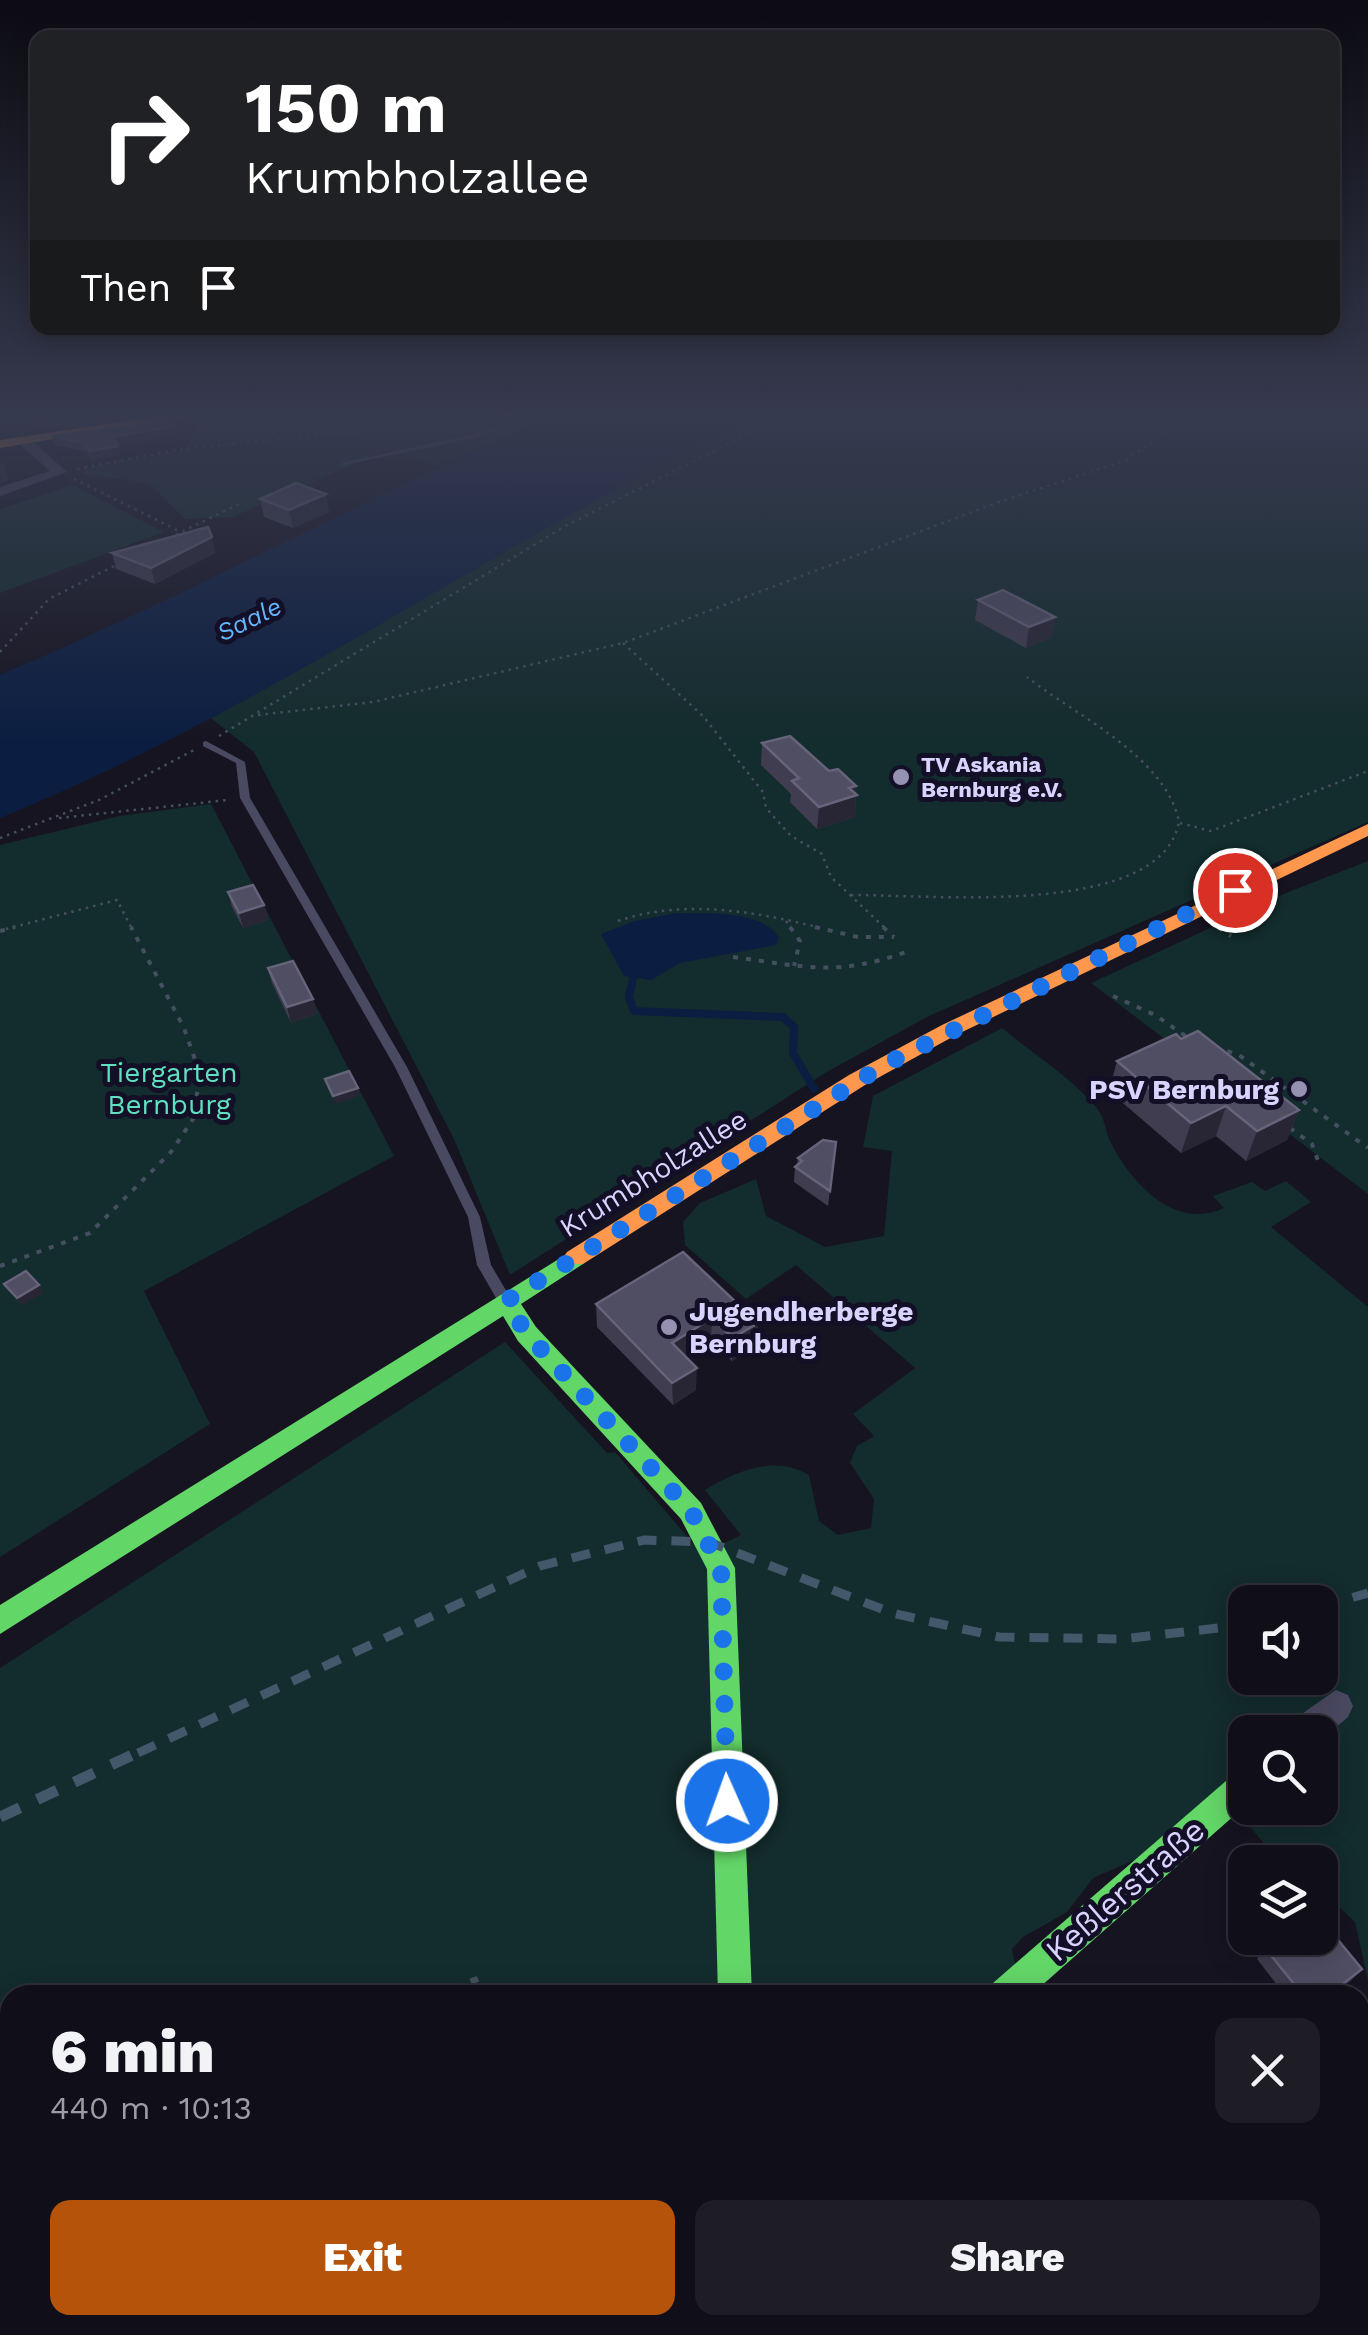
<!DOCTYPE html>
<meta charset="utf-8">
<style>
:root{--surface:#100f19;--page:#1e1d26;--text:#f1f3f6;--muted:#9c9ca2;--line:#302f38;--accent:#b45309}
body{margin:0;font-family:"Work Sans",sans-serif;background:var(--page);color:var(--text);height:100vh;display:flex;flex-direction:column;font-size:38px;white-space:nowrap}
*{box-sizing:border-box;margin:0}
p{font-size:32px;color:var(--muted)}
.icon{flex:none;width:55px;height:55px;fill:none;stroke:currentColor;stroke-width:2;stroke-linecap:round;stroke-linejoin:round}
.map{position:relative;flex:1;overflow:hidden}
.side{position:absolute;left:0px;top:1985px;width:1370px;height:350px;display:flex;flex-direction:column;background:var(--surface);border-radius:30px 30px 0 0;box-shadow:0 5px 25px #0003,0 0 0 2px var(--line)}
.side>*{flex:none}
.guide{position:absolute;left:30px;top:30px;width:1310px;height:305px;border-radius:20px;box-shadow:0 5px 25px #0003,0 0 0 2px var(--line);background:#202124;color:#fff;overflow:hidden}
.fabs{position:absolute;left:1228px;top:1585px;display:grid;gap:20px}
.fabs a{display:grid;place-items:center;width:110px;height:110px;border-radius:20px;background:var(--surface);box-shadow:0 5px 25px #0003,0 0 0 2px var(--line);font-size:50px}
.pin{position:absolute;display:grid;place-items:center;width:85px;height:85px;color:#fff;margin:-42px;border:5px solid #fff;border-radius:50%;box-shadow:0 2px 10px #0007}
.me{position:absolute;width:110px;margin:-55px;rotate:358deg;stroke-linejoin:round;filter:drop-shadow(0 0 8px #0008)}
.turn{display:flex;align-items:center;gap:35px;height:210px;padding:0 50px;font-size:45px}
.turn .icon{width:130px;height:130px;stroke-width:2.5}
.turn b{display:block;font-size:70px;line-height:85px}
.then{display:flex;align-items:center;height:95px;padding:0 50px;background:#0003;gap:20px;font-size:38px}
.round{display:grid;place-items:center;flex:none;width:105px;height:105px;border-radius:20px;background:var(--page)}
.headline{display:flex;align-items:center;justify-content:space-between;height:170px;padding:0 50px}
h1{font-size:60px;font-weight:800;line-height:75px}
.button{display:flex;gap:20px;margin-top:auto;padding:20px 50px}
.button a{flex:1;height:115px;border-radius:20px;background:var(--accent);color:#fff;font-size:40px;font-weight:800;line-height:115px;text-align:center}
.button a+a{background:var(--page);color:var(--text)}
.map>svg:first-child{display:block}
.green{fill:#132c2d;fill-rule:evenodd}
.water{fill:#0b1e41}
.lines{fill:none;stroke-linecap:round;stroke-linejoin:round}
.stream{stroke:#0b1e41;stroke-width:8}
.path-far2{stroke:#44505f;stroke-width:2.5;stroke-dasharray:2.5 5;stroke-linecap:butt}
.path-far1{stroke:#44505f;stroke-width:4;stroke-dasharray:5 8;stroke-linecap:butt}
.path{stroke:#44505f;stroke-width:6;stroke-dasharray:8 11;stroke-linecap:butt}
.lane{fill:#4a4962;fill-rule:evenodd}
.street{fill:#4a4962;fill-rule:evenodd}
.fast{fill:#63d668;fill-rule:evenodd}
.slow{fill:#ff974d;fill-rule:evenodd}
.rail-far1{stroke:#43596b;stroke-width:9;stroke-dasharray:19 15;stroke-linecap:butt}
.rail{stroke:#43596b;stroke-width:11;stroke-dasharray:22 19;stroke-linecap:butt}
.wall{fill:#403d50}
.shaded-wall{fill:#282635}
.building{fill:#504e63;stroke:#66637b;stroke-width:2.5}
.route{stroke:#1a73e8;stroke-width:18;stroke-dasharray:0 32.4}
.poi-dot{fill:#9591b1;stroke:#130f26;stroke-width:4}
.labels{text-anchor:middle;stroke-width:10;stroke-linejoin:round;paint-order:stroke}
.far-poi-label{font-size:22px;font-weight:bold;fill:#d9d4ff;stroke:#130f26;text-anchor:start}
.far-water-label{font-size:25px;font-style:italic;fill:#62b6ff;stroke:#130f26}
.park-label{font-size:28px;fill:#5fe0c0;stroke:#130f26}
.poi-label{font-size:28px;font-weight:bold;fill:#d9d4ff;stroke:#130f26;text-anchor:end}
.street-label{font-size:28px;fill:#d9d4ff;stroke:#130f26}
.near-street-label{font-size:32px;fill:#d9d4ff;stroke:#130f26}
</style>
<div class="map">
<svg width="1368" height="2335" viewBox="0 0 1368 2335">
<rect width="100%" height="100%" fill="#161421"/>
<path class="green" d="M194,416H552L437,466L385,450L233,517L185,519L149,483L82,474L92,466L185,450L199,426Z
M757,416H1368V822L927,1017L825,1073L510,1275L454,1139L254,752L211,718L637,474Z
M73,485L164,532L0,593V509Z
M211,804L394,1156L144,1291L210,1424L0,1557V845L119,816Z
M1368,861V1194L1091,983L1286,893Z
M1002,1028C1032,1053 1071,1077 1096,1107C1105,1117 1105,1131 1111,1143C1132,1184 1175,1231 1224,1208L1213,1196L1252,1182L1265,1191L1286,1181L1311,1202L1271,1227L1368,1307V1981L1355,1922L1320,1889V1862H1280L1239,1814L1093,1878L1067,1912L1023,1937L1012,1949L1017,1975L994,1995H10V2325H610L606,2335H0V1668L505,1342L607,1453L615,1452L702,1554L741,1535L705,1490C737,1470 775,1455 809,1475L819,1521L838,1535L871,1528L874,1499L850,1463L857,1446L874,1436L853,1414L915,1368L796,1265L746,1299L685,1245L683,1222L700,1203L756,1179L766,1216L825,1247L884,1236L892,1151L863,1147L873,1096ZM1245,1602H1320V1678H1245ZM1245,1732H1320V1808H1245Z"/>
<path class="water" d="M552,416H757C500,541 265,710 0,818V675C187,596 365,497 552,416Z
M676,913C706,914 762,909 779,938L776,945L680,963L651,980L624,976L601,934L635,921Z"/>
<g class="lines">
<path class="stream" d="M635,969L629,997L634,1011L783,1017L794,1027L793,1053L814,1089"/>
<path class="path-far2" d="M77,469L182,449L398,427L453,416
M74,479L181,532
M169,538L241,503
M623,643L703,716L763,792L766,808L791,836L822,854L831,877L886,929
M0,652L49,599L116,565
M258,715L373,702L623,643L996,503L1127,460L1186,416
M219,736L567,525L784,416
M59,818L228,800
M1180,823L1211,831L1368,771
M0,838L99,800L194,750
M851,895C925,894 1163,920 1179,821C1164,755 1076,716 1027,677
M618,921C685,898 758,912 825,929
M786,921L792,929
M6,929L117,900L132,929"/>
<path class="path-far1" d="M790,927L800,941L794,966
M815,927L858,937H894
M883,927L894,937
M1218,928L1231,936
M0,931L15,927
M733,957C808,967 836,977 909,951
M1113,996L1155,1015L1187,1037
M1215,1047L1239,1055L1368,1148
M1290,1128L1312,1144L1320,1166
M0,1266L90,1233L171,1152L195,1116L199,1071L184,1028L131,927"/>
<path class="path" d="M435,1995L480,1978
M0,2155L10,2151
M277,2325L284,2335
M76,2335L88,2325"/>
<path class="lane" d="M527,416H535L474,438L344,465L341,463L470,435Z
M206,741L245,762L250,798L407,1067L480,1217L491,1265L511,1299L509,1303H499L477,1265L468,1217L395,1067L240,798L236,763L203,746V742Z"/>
<path class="street" d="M19,438H29L67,472L0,496V487L50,471L19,444Z
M1336,1690L1348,1695L1353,1706L1348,1717L1320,1741V1732H1288L1293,1720Z
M620,2325H665L660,2335H615Z"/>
<path class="fast" d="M575,1249L583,1252L587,1258L583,1264L521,1304L536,1327L701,1503L735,1568L752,1995H718L707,1569L681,1519L518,1341L503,1316L0,1634V1605Z
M1245,1769V1806L1031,1995H988L993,1983L1234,1774Z"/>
<path class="slow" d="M160,416H187L0,448V440Z
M1368,824V836L956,1035L865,1085L583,1264H567L563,1258L567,1252L849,1075L942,1025Z"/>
<path class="rail-far1" d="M1320,1607L1368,1593
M138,1753L540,1566L644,1540L709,1542L892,1613L999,1637L1122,1639L1245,1625"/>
<path class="rail" d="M0,1817L143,1750"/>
</g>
<path class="wall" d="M173,421L176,435L117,445L120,455L92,460L87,452L55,445L52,436Z
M260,499L329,512L293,528L264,517Z
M212,537L215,553L155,584L116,569L112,553Z
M978,600L1055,617L1051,637L1026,648L975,620Z
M762,743L829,771L856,786L855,817L817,829L790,802L791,794L761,765Z
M228,892L264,905L268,920L243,928L232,907Z
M268,968L313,999L317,1014L291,1023L272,983Z
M1181,1039L1299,1110L1287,1140L1246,1161L1216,1136L1181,1153L1109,1091L1117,1061Z
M836,1142L828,1206L794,1182L795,1167L797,1165L798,1158Z
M596,1304L758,1323L756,1345L732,1361L711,1340L685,1356L696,1390L673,1405L597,1327Z
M1265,1948L1352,1980L1332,1995H1285L1257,1959Z"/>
<path class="shaded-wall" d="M78,416H140L36,429L34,421Z
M174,426L176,435L114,446L112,437Z
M118,446L120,455L92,460L90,451Z
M3,463L9,480L0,483V464Z
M326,494L329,512L293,528L289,510Z
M212,537L215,553L155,584L151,568Z
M1055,617L1051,637L1026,648L1029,627Z
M856,786L855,817L817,829L819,807L849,788Z
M264,905L268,920L243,928L239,913Z
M313,999L317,1014L291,1023L287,1007Z
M358,1088L359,1096L335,1104L333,1096Z
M1226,1106L1216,1136L1181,1153L1191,1123Z
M1299,1110L1287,1140L1246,1161L1257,1131Z
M39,1285L43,1293L21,1306L17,1298Z
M712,1318L711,1340L672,1365V1343Z
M758,1323L756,1345L732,1361L733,1338Z
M697,1368L696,1390L673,1405L672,1383Z
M1362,1969L1352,1980L1332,1995H1329Z"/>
<path class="building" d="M45,416H78L34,421L46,417Z
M173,421L174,426L112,437L118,446L90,451L84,443L52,436Z
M296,483L326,494L289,510L260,499Z
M208,527L212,537L151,568L112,553Z
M1003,590L1055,617L1029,627L978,600Z
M790,736L829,771L838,769L856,786L849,788L857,795L819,807L792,781L799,778L762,743Z
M253,885L264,905L239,913L228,892Z
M293,961L313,999L287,1007L268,968Z
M1198,1031L1299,1110L1257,1131L1226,1106L1191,1123L1117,1061L1176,1034L1181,1039Z
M349,1071L358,1088L333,1096L325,1079Z
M823,1140L836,1142L830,1191L795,1167L802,1161L798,1158Z
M683,1252L758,1323L733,1338L712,1318L672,1343L697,1368L672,1383L596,1304Z
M26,1271L39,1285L17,1298L4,1284Z
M1320,1918L1362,1969L1329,1995H1303L1265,1948L1279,1938H1320Z
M905,2325H989L998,2335H899Z"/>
<linearGradient id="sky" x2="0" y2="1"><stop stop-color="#0c0b12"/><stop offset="0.56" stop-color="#363a4e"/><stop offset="1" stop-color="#363a4e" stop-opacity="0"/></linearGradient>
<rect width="1368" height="743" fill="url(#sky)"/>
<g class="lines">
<path class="route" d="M727,1801L721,1568L691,1511L527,1334L506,1301L884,1065L1235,890"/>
</g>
<g class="poi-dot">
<circle cx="901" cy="777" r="10"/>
<circle cx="1299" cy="1089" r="10"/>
<circle cx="669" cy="1327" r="10"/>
</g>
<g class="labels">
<g class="far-poi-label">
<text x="921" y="772">TV Askania<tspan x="921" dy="25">Bernburg e.V.</tspan></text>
</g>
<g class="far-water-label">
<text transform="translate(249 619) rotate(-26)" y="9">Saale</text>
</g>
<g class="park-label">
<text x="169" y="1082">Tiergarten<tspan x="169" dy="32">Bernburg</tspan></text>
</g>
<g class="poi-label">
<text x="1279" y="1099">PSV Bernburg</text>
<text x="689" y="1321" text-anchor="start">Jugendherberge<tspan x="689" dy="32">Bernburg</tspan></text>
</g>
<g class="street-label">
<text transform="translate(653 1173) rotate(-32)" y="10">Krumbholzallee</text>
</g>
<g class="near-street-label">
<text transform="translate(1125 1890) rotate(-41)" y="11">Keßlerstraße</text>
</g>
</g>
</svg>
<div class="fabs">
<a><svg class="icon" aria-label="sound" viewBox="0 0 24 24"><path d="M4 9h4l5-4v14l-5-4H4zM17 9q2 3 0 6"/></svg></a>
<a><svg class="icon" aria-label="search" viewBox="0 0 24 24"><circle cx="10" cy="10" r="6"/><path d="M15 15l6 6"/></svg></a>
<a><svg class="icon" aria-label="layers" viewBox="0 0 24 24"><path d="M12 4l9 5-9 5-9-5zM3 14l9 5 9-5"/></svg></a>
</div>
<div class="pin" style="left:1235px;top:890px;background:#d93025"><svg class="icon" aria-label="arrive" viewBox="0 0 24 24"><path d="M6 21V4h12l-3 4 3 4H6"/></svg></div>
<svg class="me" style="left:727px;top:1801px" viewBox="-20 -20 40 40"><circle r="17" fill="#1a73e8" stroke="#fff" stroke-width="3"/><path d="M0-11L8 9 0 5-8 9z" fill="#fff"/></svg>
<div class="guide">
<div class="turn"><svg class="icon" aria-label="right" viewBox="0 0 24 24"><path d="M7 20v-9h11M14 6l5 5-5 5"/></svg><div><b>150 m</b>Krumbholzallee</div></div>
<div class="then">Then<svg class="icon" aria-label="arrive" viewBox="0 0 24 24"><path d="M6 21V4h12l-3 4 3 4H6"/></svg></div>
</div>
<section class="side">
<div class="headline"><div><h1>6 min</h1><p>440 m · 10:13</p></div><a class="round"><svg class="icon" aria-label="close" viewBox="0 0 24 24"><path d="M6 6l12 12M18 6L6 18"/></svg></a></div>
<div class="button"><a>Exit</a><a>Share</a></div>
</section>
</div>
